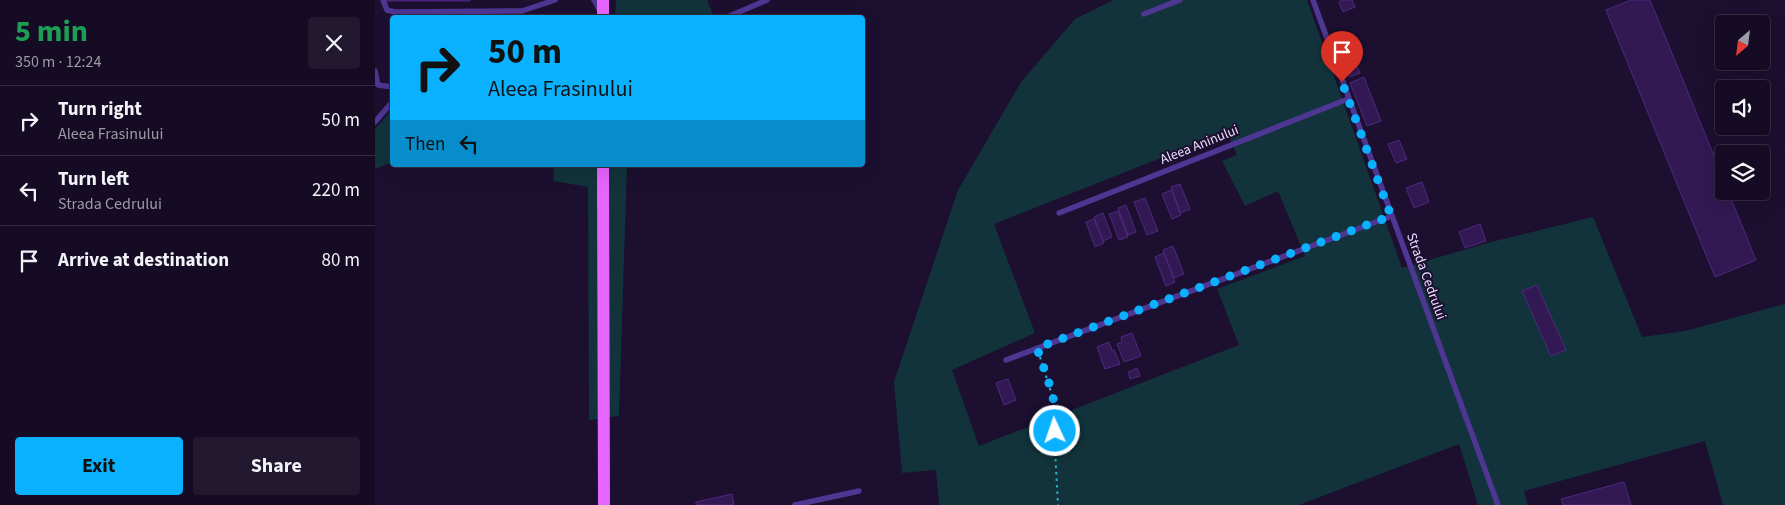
<!DOCTYPE html>
<meta charset="utf-8">
<style>
:root{--surface:#150b24;--page:#221931;--text:#f1f3f6;--muted:#9d9ba6;--line:#342b41;--accent:#0ab1ff}
body{margin:0;font-family:"Source Sans 3",sans-serif;background:var(--page);color:var(--text);height:100vh;display:flex;flex-direction:column;font-size:19px;white-space:nowrap}
*{box-sizing:border-box;margin:0}
p{font-size:16px;color:var(--muted)}
.icon{flex:none;width:28px;height:28px;fill:none;stroke:currentColor;stroke-width:2;stroke-linecap:round;stroke-linejoin:round}
.map{position:relative;flex:1;overflow:hidden}
.panel{display:flex;flex-direction:column;background:var(--surface);width:375px}
.panel>*{flex:none}
.hud{position:absolute;left:15px;top:15px;width:475px;height:152px;border-radius:5px;box-shadow:0 5px 20px #0002,0 0 0 1px var(--line);background:#0ab1ff;color:#111;overflow:hidden}
.needle{width:32px;rotate:208deg}
.buttons{position:absolute;left:1340px;top:15px;display:grid;gap:10px}
.buttons a{display:grid;place-items:center;width:55px;height:55px;border-radius:5px;background:var(--surface);box-shadow:0 5px 20px #0002,0 0 0 1px var(--line);font-size:25px}
.pin{position:absolute;display:grid;place-items:center;width:42px;height:42px;color:#fff;margin:-51px -21px;border-radius:50% 50% 50% 0;rotate:-45deg;box-shadow:0 0 5px #0007}
.pin .icon{rotate:45deg}
.me{position:absolute;width:55px;margin:-28px;rotate:357deg;stroke-linejoin:round;filter:drop-shadow(0 0 4px #0008)}
.turn{display:flex;align-items:center;gap:18px;height:105px;padding:0 15px;font-size:22px}
.turn .icon{width:65px;height:65px;stroke-width:2.5}
.turn b{display:block;font-size:35px;line-height:42px}
.then{display:flex;align-items:center;height:48px;padding:0 15px;background:#0003;gap:10px;font-size:19px}
.round{display:grid;place-items:center;flex:none;width:52px;height:52px;border-radius:5px;background:var(--page)}
.overview{display:flex;align-items:center;justify-content:space-between;height:85px;padding:0 15px}
h1{font-size:30px;font-weight:700;line-height:38px;color:#1e9e55}
.cta{display:flex;gap:10px;margin-top:auto;padding:10px 15px}
.cta a{flex:1;height:58px;border-radius:5px;background:var(--accent);color:#111;font-size:20px;font-weight:700;line-height:58px;text-align:center}
.cta a+a{background:var(--page);color:var(--text)}
ul{padding:0;list-style:none}
li{display:flex;align-items:center;gap:15px;height:70px;padding:0 15px;border-top:1px solid var(--line)}
li div{flex:1}
li b{display:block;font-size:19px}
li em{font-style:normal}
main{display:flex;flex:1;min-height:0}
.map>svg:first-child{display:block}
.green{fill:#12333b;fill-rule:evenodd}
.building{fill:#321953;stroke:#4e2981}
.lines{fill:none;stroke-linecap:round;stroke-linejoin:round}
.path{stroke:#24b3cd;stroke-width:2;stroke-dasharray:2.5 4;stroke-linecap:butt}
.lane{stroke:#4e3693;stroke-width:5.5}
.primary{stroke:#e765ff;stroke-width:12}
.route{stroke:#0ab1ff;stroke-width:9;stroke-dasharray:0 16.2}
.labels{text-anchor:middle;stroke-width:4;stroke-linejoin:round;paint-order:stroke}
.street-label{font-size:14px;fill:#e9deff;stroke:#1c0f30}
</style>
<main>
<section class="panel">
<div class="overview"><div><h1>5 min</h1><p>350 m · 12:24</p></div><a class="round"><svg class="icon" aria-label="close" viewBox="0 0 24 24"><path d="M6 6l12 12M18 6L6 18"/></svg></a></div>
<ul>
<li><svg class="icon" aria-label="right" viewBox="0 0 24 24"><path d="M7 20v-9h11M14 6l5 5-5 5"/></svg><div><b>Turn right</b><p>Aleea Frasinului</p></div><em>50 m</em></li>
<li><svg class="icon" aria-label="left" viewBox="0 0 24 24"><path d="M17 20v-9H6M10 6l-5 5 5 5"/></svg><div><b>Turn left</b><p>Strada Cedrului</p></div><em>220 m</em></li>
<li><svg class="icon" aria-label="arrive" viewBox="0 0 24 24"><path d="M6 21V4h12l-3 4 3 4H6"/></svg><div><b>Arrive at destination</b></div><em>80 m</em></li>
</ul>
<div class="cta"><a>Exit</a><a>Share</a></div>
</section>
<div class="map">
<svg width="1410" height="505" viewBox="0 0 1410 505">
<rect width="100%" height="100%" fill="#1c0f30"/>
<path class="green" d="M241,0H332L339,17H240Z
M738,0H932L1027,268L1116,242L1218,217L1267,337L1310,331L1410,304V505H1348L1330,441L1149,491L1153,505H1103L1084,444L924,505H564L561,470L527,473L519,382L583,190L646,82L700,19ZM852,132L862,155L847,161L870,206L903,191L930,256L842,289L864,345L604,446L577,370L660,333L619,224Z
M17,110V162L0,169V129Z
M178,165H252L244,416L214,420L213,187L179,181Z"/>
<path class="building" d="M11,0H95V1H11Z
M968,0H977L980,7L968,12L964,2Z
M1256,0H1275L1349,180V191H1353L1381,260L1340,277L1231,10Z
M980,61L985,73L975,77L970,65Z
M989,77L1006,121L992,126L975,83Z
M1024,140L1032,159L1021,163L1013,144Z
M1047,182L1054,202L1039,208L1031,188Z
M805,184L815,209L805,213L796,187Z
M797,190L806,215L797,219L787,194Z
M770,198L783,231L772,235L759,202Z
M751,205L761,232L753,235L743,208Z
M743,211L753,237L744,240L734,214Z
M728,213L737,237L728,241L719,217Z
M719,219L729,243L720,247L711,222Z
M1105,224L1111,241L1090,248L1084,232Z
M798,246L809,274L799,278L788,250Z
M789,253L800,282L791,286L780,257Z
M1162,285L1191,350L1176,356L1147,291Z
M757,333L766,356L749,362L742,344L747,342L746,337Z
M734,342L737,350H739L745,364L730,369L722,347Z
M762,368L765,376L755,379L753,372Z
M633,379L641,400L629,405L621,383Z
M1249,482L1256,505H1188L1186,499Z
M357,494L359,505H321V502Z"/>
<g class="lines">
<path class="path" d="M665,357L677,395L683,505"/>
<path class="lane" d="M8,0L12,10L20,12L147,11L180,0
M219,0L225,11
M938,0L1123,505
M769,14L805,0
M350,18L392,0
M0,71L3,85L18,87
M0,122L18,101
M684,213L973,99
M631,360L1017,216
M420,505L484,491"/>
<path class="primary" d="M228,18V0
M228,165L229,505"/>
</g>
<g class="lines">
<path class="route" d="M680,431L678,395L662,348L1016,216L967,82"/>
</g>
<g class="labels">
<g class="street-label">
<text transform="translate(824 144) rotate(-22)" y="5">Aleea Aninului</text>
<text transform="translate(1052 276) rotate(70)" y="5">Strada Cedrului</text>
</g>
</g>
</svg>
<div class="buttons">
<a><svg class="needle" viewBox="-14 -14 28 28"><path d="M0-13l5 13h-10z" fill="#e53935"/><path d="M0 13l5-13h-10z" fill="#9d9ba6"/></svg></a>
<a><svg class="icon" aria-label="sound" viewBox="0 0 24 24"><path d="M4 9h4l5-4v14l-5-4H4zM17 9q2 3 0 6"/></svg></a>
<a><svg class="icon" aria-label="layers" viewBox="0 0 24 24"><path d="M12 4l9 5-9 5-9-5zM3 14l9 5 9-5"/></svg></a>
</div>
<div class="pin" style="left:967px;top:82px;background:#d93025"><svg class="icon" aria-label="arrive" viewBox="0 0 24 24"><path d="M6 21V4h12l-3 4 3 4H6"/></svg></div>
<svg class="me" style="left:680px;top:431px" viewBox="-20 -20 40 40"><circle r="17" fill="#0ab1ff" stroke="#fff" stroke-width="3"/><path d="M0-11L8 9 0 5-8 9z" fill="#fff"/></svg>
<div class="hud">
<div class="turn"><svg class="icon" aria-label="right" viewBox="0 0 24 24"><path d="M7 20v-9h11M14 6l5 5-5 5"/></svg><div><b>50 m</b>Aleea Frasinului</div></div>
<div class="then">Then<svg class="icon" aria-label="left" viewBox="0 0 24 24"><path d="M17 20v-9H6M10 6l-5 5 5 5"/></svg></div>
</div>
</div>
</main>
